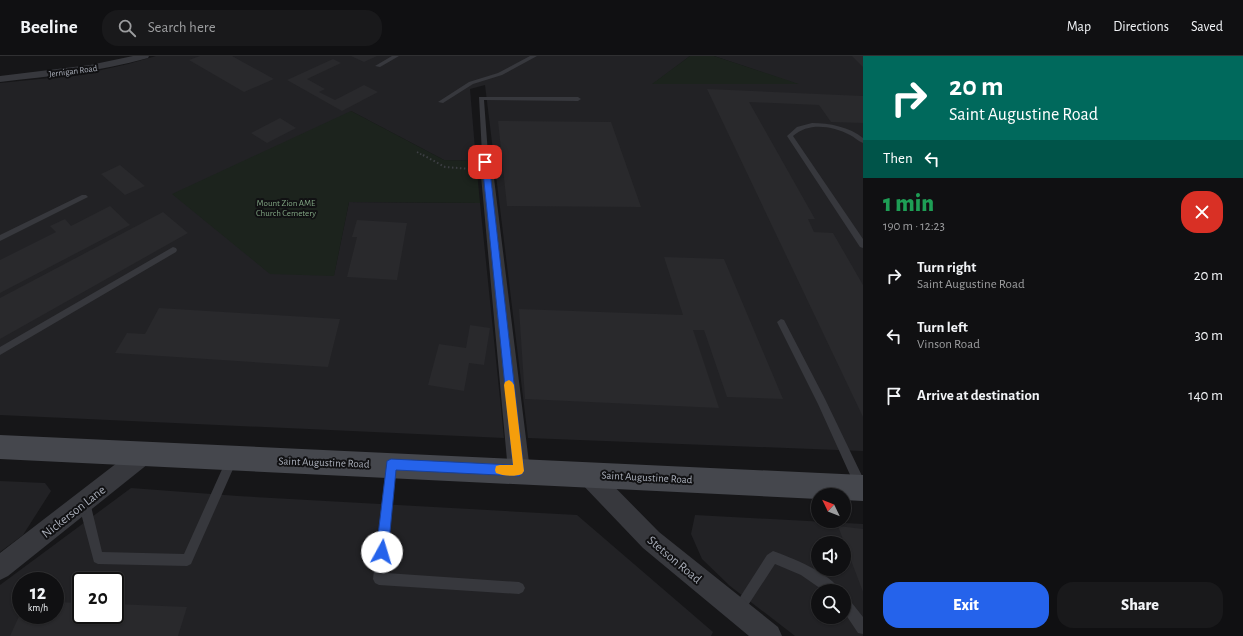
<!DOCTYPE html>
<meta charset="utf-8">
<style>
:root{--surface:#101012;--page:#19191b;--text:#f1f3f6;--muted:#9c9d9f;--line:#303032;--accent:#2563eb}
body{margin:0;font-family:"Alegreya Sans",sans-serif;background:var(--page);color:var(--text);height:100vh;display:flex;flex-direction:column;font-size:15px;white-space:nowrap}
*{box-sizing:border-box;margin:0}
p{font-size:13px;color:var(--muted)}
.icon{flex:none;width:22px;height:22px;fill:none;stroke:currentColor;stroke-width:2;stroke-linecap:round;stroke-linejoin:round}
.map{position:relative;flex:1;overflow:hidden}
.details{display:flex;flex-direction:column;background:var(--surface);width:380px}
.details>*{flex:none}
.top-card{background:#00695c;color:#fff;overflow:hidden}
.needle{width:26px;rotate:313deg}
.buttons{position:absolute;left:811px;top:432px;display:grid;gap:8px}
.buttons a{display:grid;place-items:center;width:40px;height:40px;border-radius:50%;background:var(--surface);box-shadow:0 1px 3px #0004,0 0 0 1px var(--line);font-size:20px}
.speed{position:absolute;left:12px;top:516px;display:flex;gap:8px;font-size:20px;font-weight:700;text-align:center}
.speed>*{display:grid;place-content:center;width:52px;height:52px;border-radius:50%;background:var(--surface);box-shadow:0 1px 3px #0004,0 0 0 1px var(--line);line-height:1}
.speed small{font-size:10px;font-weight:400}
.speed .limit{border:2px solid #111;border-radius:6px;background:#fff;color:#111}
.pin{position:absolute;display:grid;place-items:center;width:34px;height:34px;color:#fff;margin:-17px;border-radius:8px;box-shadow:0 2px 6px #0006}
.me{position:absolute;width:44px;margin:-22px;rotate:6deg;stroke-linejoin:round;filter:drop-shadow(0 0 3px #0008)}
.turn{display:flex;align-items:center;gap:14px;height:84px;padding:0 20px;font-size:18px}
.turn .icon{width:52px;height:52px;stroke-width:2.5}
.turn b{display:block;font-size:28px;line-height:34px}
.then{display:flex;align-items:center;height:38px;padding:0 20px;background:#0003;gap:8px;font-size:15px}
.round{display:grid;place-items:center;flex:none;width:42px;height:42px;border-radius:16px;background:var(--page)}
.headline{display:flex;align-items:center;justify-content:space-between;height:68px;padding:0 20px}
h1{font-size:24px;font-weight:800;line-height:30px;color:#1e9e55}
.button{display:flex;gap:8px;margin-top:auto;padding:8px 20px}
.button a{flex:1;height:46px;border-radius:16px;background:var(--accent);color:#fff;font-size:16px;font-weight:800;line-height:46px;text-align:center}
.button a+a{background:var(--page);color:var(--text)}
ul{padding:0;list-style:none}
li{display:flex;align-items:center;gap:12px;height:60px;padding:0 20px}
li div{flex:1}
li b{display:block;font-size:15px}
li em{font-style:normal}
header{display:flex;align-items:center;gap:24px;box-sizing:border-box;height:56px;padding:0 20px;background:var(--surface);border-bottom:1px solid var(--line)}
header strong{font-size:19px}
nav{display:flex;gap:22px;margin-inline-start:auto;font-size:14px}
.search{width:280px;height:36px;background:var(--page);display:flex;align-items:center;gap:10px;box-sizing:border-box;padding:0 14px;border-radius:16px;color:var(--muted);font-size:15px}
main{display:flex;flex:1;min-height:0}
.map>svg:first-child{display:block}
.built{fill:#222225;fill-rule:evenodd}
.green{fill:#1c231d}
.building{fill:#29292c}
.lines{fill:none;stroke-linecap:round;stroke-linejoin:round}
.path-far1{stroke:#3d3f44;stroke-width:1.5;stroke-dasharray:1.5 2;stroke-linecap:butt}
.path{stroke:#3d3f44;stroke-width:2;stroke-dasharray:1.5 2.5;stroke-linecap:butt}
.lane{fill:#37383d;fill-rule:evenodd}
.street{fill:#37383d;fill-rule:evenodd}
.secondary{fill:#45474d;fill-rule:evenodd}
.route{fill:#2563eb;stroke:#184099}
.slow{fill:#f59e0b}
.labels{text-anchor:middle;stroke-width:4;stroke-linejoin:round;paint-order:stroke}
.far-street-label{font-size:9px;fill:#a8adb8;stroke:#111113}
.far-park-label{font-size:9px;fill:#7fa381;stroke:#111113}
.street-label{font-size:11px;fill:#a8adb8;stroke:#111113}
.near-street-label{font-size:13px;fill:#a8adb8;stroke:#111113}
</style>
<header>
<strong>Beeline</strong>
<div class="search"><svg class="icon" aria-label="search" viewBox="0 0 24 24"><circle cx="10" cy="10" r="6"/><path d="M15 15l6 6"/></svg>Search here</div>
<nav><a>Map</a><a>Directions</a><a>Saved</a></nav>
</header>
<main>
<div class="map">
<svg width="863" height="580" viewBox="0 0 863 580">
<rect width="100%" height="100%" fill="#161618"/>
<path class="built" d="M156,0H690L653,28H797L714,0H863V395L528,382L485,29L470,33L476,105L444,104L351,55L334,219L349,146L480,147L504,382L0,359V27L79,19L128,8Z
M0,425L45,427L51,435L23,479L0,496Z
M131,432L238,440L577,459L713,576L711,580H0V529ZM21,525H55V559H21ZM81,525H115V559H81Z
M695,459L863,468V580H795L730,530L702,503L691,478ZM818,487H844V513H818ZM818,535H844V561H818Z"/>
<path class="green" d="M690,0H714L799,28H652Z
M351,55L444,104L476,105L480,147L349,146L334,220L270,218L172,138Z"/>
<path class="building" d="M200,0H232L274,23L244,36L189,4Z
M351,0H377L364,6Z
M852,0H863V11Z
M333,3L341,7L307,23L325,33L319,36L335,44L364,29L378,36L342,55L287,24Z
M707,33L863,40V67L831,66L819,49L749,46L815,163H808L814,176L833,177L863,229V361Z
M280,62L296,72L267,87L251,77Z
M498,65L611,66L641,151L507,150Z
M120,109L145,130L125,139L101,118Z
M110,150L130,169L0,237V204L56,176L50,170L65,163L71,170Z
M163,156L188,177L0,283V242Z
M357,164L407,167L397,224L347,221L357,181H352Z
M664,201L724,203L783,343L727,341L704,274H693L719,352L525,343L519,253L683,259Z
M159,252L340,263L328,311L115,297L127,277L145,278Z
M470,269L490,272L484,309L469,307L464,335L428,329L439,288L466,292Z
M838,470L863,473V536Z
M55,546L81,547V559H115V548L187,551L178,580H10L21,556V559H55Z"/>
<g class="lines">
<path class="path-far1" d="M417,96L424,100"/>
<path class="path" d="M423,99L445,111L471,113"/>
<path class="lane" d="M392,0H399L380,11L375,10Z
M530,0H537L502,19L473,28L443,47L438,46L469,26L498,17Z
M479,41H578L581,43L578,45L484,44L488,98L485,100L482,98Z
M812,67C829,67 850,71 863,82V87C858,85 854,81 850,79C832,70 809,66 793,80L863,183V192L860,191L787,80L797,71Z
M82,139H86L88,141L0,185V179Z
M173,191L176,192L177,194L176,196L0,299V291Z
M781,263L784,264L825,343L863,422V432L860,433L856,432L818,348L777,266Z
M232,399L236,400L237,404L191,508L187,510L98,508L94,506L78,446L80,442L84,440L88,442L90,446L102,496L184,498L228,400Z
M391,405L395,406L396,410L386,517L519,526L523,528L525,532L523,536L519,538L379,529L375,527L373,523L386,410L387,406Z
M773,495C790,501 833,518 840,535H824L801,519L775,508L743,557L739,559L735,557L733,553L735,549L767,499Z
M844,540L848,542L863,561V578L858,577L844,556Z"/>
<path class="street" d="M133,0H149L148,2C99,16 50,20 0,26V20L90,9Z
M485,94L490,95L491,98L530,415L527,422L519,425L511,422L508,415L479,98L480,95Z
M146,387L153,390L156,397L153,404L8,520L0,524V497L139,390Z
M587,408L595,411L659,476L778,571L782,580H749L643,492L579,425L576,418L579,411Z"/>
<path class="secondary" d="M0,379L863,419V445L844,444V439H818V443L0,403Z"/>
</g>
<path class="route" d="M485,104L489,106L524,415L522,418L519,420L396,414L388,496L386,500L382,502L378,500L376,496L387,405L391,403L513,409L482,106Z"/>
<path class="slow" d="M509,324L512,326L514,329L524,415L522,418C515,421 503,420 496,417L495,414L496,410L500,409H513L504,329L505,326Z"/>
<g class="labels">
<g class="far-street-label">
<text transform="translate(73 15) rotate(-7)" y="3">Jernigan Road</text>
</g>
<g class="far-park-label">
<text x="286" y="150">Mount Zion AME<tspan x="286" dy="10">Church Cemetery</tspan></text>
</g>
<g class="street-label">
<text transform="translate(324 406) rotate(2)" y="4">Saint Augustine Road</text>
<text transform="translate(647 421) rotate(3)" y="4">Saint Augustine Road</text>
</g>
<g class="near-street-label">
<text transform="translate(73 455) rotate(-38)" y="5">Nickerson Lane</text>
<text transform="translate(675 503) rotate(40)" y="5">Stetson Road</text>
</g>
</g>
</svg>
<div class="buttons">
<a><svg class="needle" viewBox="-14 -14 28 28"><path d="M0-13l5 13h-10z" fill="#e53935"/><path d="M0 13l5-13h-10z" fill="#9c9d9f"/></svg></a>
<a><svg class="icon" aria-label="sound" viewBox="0 0 24 24"><path d="M4 9h4l5-4v14l-5-4H4zM17 9q2 3 0 6"/></svg></a>
<a><svg class="icon" aria-label="search" viewBox="0 0 24 24"><circle cx="10" cy="10" r="6"/><path d="M15 15l6 6"/></svg></a>
</div>
<div class="speed"><div>12<small>km/h</small></div><div class="limit">20</div></div>
<div class="pin" style="left:485px;top:106px;background:#d93025"><svg class="icon" aria-label="arrive" viewBox="0 0 24 24"><path d="M6 21V4h12l-3 4 3 4H6"/></svg></div>
<svg class="me" style="left:382px;top:496px" viewBox="-20 -20 40 40"><circle r="19" fill="#fff"/><path d="M0-13L10 11 0 6-10 11z" fill="#2563eb"/></svg>
</div>
<section class="details">
<div class="top-card">
<div class="turn"><svg class="icon" aria-label="right" viewBox="0 0 24 24"><path d="M7 20v-9h11M14 6l5 5-5 5"/></svg><div><b>20 m</b>Saint Augustine Road</div></div>
<div class="then">Then<svg class="icon" aria-label="left" viewBox="0 0 24 24"><path d="M17 20v-9H6M10 6l-5 5 5 5"/></svg></div>
</div>
<div class="headline"><div><h1>1 min</h1><p>190 m · 12:23</p></div><a class="round" style="background:#d93025;color:#fff"><svg class="icon" aria-label="close" viewBox="0 0 24 24"><path d="M6 6l12 12M18 6L6 18"/></svg></a></div>
<ul>
<li><svg class="icon" aria-label="right" viewBox="0 0 24 24"><path d="M7 20v-9h11M14 6l5 5-5 5"/></svg><div><b>Turn right</b><p>Saint Augustine Road</p></div><em>20 m</em></li>
<li><svg class="icon" aria-label="left" viewBox="0 0 24 24"><path d="M17 20v-9H6M10 6l-5 5 5 5"/></svg><div><b>Turn left</b><p>Vinson Road</p></div><em>30 m</em></li>
<li><svg class="icon" aria-label="arrive" viewBox="0 0 24 24"><path d="M6 21V4h12l-3 4 3 4H6"/></svg><div><b>Arrive at destination</b></div><em>140 m</em></li>
</ul>
<div class="button"><a>Exit</a><a>Share</a></div>
</section>
</main>
